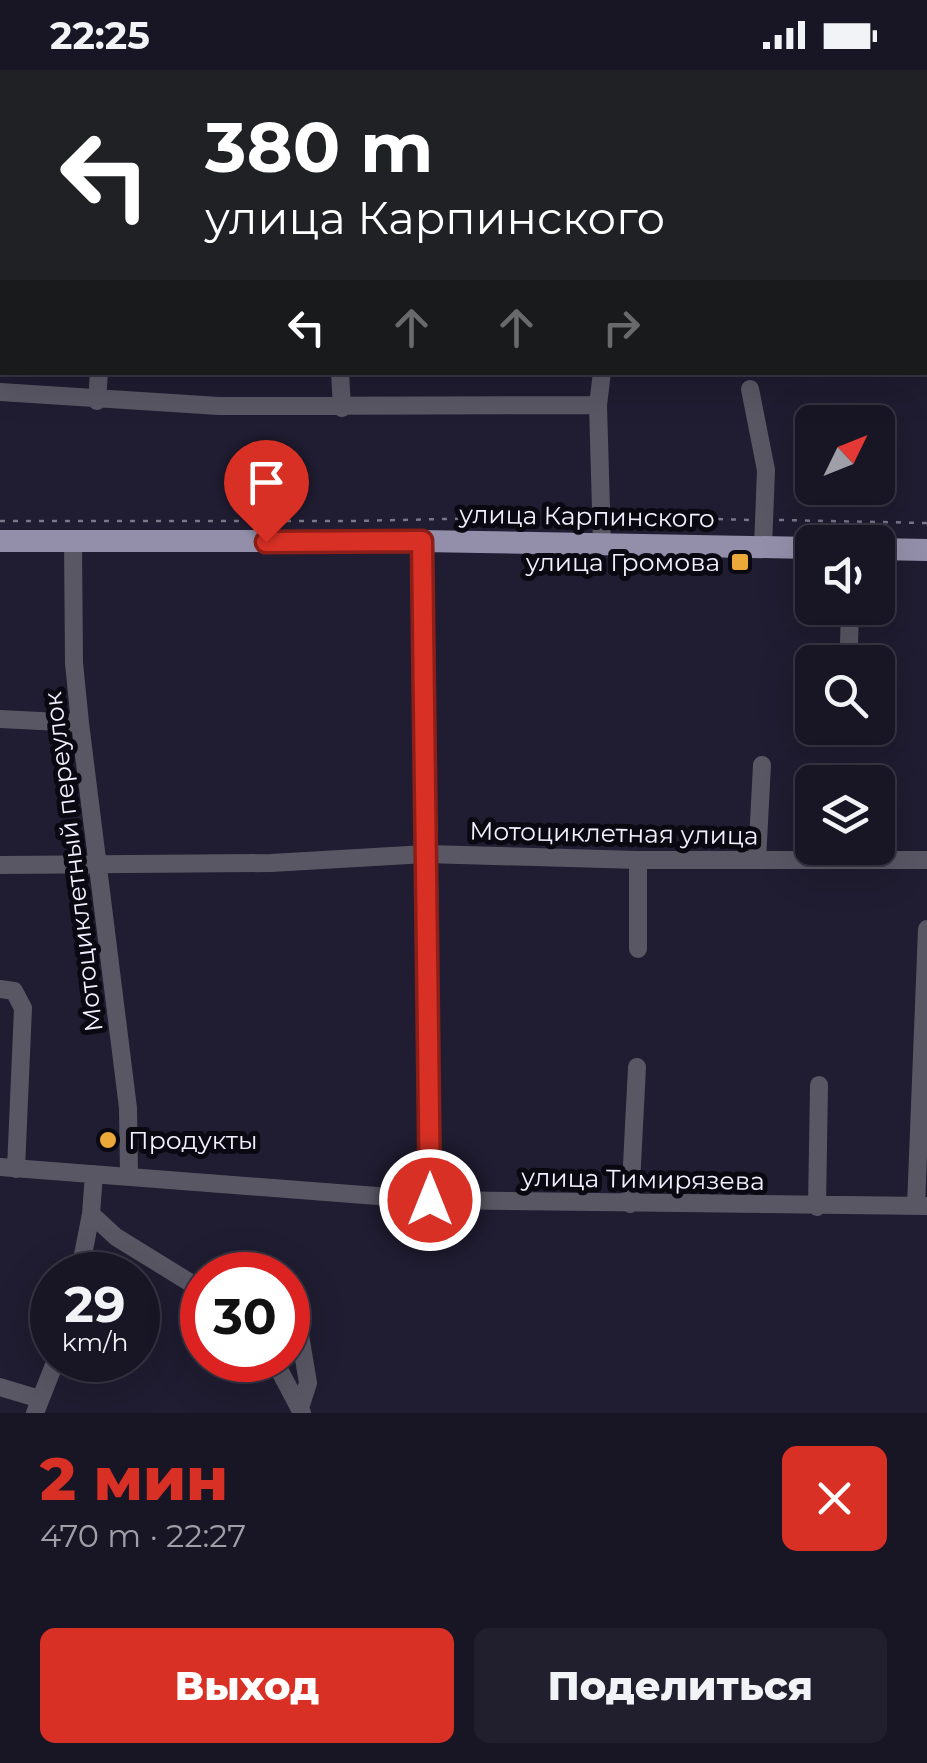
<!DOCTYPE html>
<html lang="ru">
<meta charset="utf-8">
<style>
:root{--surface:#181525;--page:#211e2d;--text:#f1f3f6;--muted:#9f9fa7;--line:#363442;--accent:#d93025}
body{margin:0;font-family:Montserrat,sans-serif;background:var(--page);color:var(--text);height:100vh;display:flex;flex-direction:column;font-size:38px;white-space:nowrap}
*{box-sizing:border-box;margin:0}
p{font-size:32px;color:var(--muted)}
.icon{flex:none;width:55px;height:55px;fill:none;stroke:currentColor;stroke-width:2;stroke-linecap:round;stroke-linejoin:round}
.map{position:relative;height:1343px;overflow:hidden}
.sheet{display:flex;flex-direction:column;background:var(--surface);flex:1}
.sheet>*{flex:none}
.guide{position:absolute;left:0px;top:0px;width:928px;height:305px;box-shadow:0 10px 40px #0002,0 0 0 2px var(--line);background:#202124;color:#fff;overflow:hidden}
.needle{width:65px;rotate:47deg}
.controls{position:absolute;left:795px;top:335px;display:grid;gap:20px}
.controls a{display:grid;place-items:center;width:100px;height:100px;border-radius:15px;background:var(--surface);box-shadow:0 10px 40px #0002,0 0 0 2px var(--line);font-size:50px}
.speed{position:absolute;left:30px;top:1182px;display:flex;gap:20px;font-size:50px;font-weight:700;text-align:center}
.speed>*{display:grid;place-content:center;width:130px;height:130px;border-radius:50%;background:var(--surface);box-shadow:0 10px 40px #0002,0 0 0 2px var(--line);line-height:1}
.speed small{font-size:25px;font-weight:400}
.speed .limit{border:15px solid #d22;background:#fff;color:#111}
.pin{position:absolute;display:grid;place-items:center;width:85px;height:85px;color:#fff;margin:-102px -42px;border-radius:50% 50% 50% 0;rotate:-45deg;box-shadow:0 0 10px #0007}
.pin .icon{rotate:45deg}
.me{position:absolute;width:110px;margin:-55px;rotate:0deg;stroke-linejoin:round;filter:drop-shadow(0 0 8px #0008)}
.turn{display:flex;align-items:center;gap:35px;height:210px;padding:0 40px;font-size:45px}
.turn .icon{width:130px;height:130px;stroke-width:2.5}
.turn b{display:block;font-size:70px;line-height:85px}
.lanes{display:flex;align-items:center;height:95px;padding:0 40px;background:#0003;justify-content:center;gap:50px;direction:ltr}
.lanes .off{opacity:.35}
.round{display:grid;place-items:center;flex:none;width:105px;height:105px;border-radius:15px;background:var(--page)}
.headline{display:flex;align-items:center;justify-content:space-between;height:170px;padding:0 40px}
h1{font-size:60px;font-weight:800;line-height:75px;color:var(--accent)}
.primary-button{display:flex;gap:20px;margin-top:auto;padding:20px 40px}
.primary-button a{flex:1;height:115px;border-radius:15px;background:var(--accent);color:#fff;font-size:40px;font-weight:800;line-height:115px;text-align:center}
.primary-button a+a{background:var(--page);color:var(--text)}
.status{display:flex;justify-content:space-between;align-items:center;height:70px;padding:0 50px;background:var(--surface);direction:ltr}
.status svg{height:28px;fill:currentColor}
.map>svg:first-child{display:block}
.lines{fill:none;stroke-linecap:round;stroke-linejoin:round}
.stream{stroke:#57442a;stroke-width:4}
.path{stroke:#797688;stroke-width:2.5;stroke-dasharray:5 8;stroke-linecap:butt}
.minor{stroke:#595764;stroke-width:18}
.major{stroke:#938faa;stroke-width:22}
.route-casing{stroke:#8d1f18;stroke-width:25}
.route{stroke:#d93025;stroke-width:18}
.poi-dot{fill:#eba93a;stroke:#0a0811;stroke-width:4}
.labels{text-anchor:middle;stroke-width:10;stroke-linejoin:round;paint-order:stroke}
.street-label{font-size:25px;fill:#f2f0ff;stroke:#0a0811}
.poi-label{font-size:25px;fill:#f2f0ff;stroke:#0a0811;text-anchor:end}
</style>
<div class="status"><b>22:25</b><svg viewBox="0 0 49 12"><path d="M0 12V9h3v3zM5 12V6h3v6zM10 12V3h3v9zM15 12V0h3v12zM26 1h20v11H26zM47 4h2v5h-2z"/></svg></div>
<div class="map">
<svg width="927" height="1343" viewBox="0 0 927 1343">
<rect width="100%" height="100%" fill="#201c31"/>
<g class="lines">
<path class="stream" d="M822,0L840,2
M517,2L518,0
M852,2L873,0"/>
<path class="path" d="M614,446L751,450
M779,450L927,453
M0,451H352L586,446"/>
<path class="minor" d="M123,0V2
M424,0V2
M636,2V0
M0,39H2
M925,42H927
M925,110H927
M0,239H2
M340,302L342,338
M602,302L598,335L602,474
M750,319L766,400L763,477
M0,322L219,336L598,335
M97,331L99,302
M421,471L429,1130
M73,472L74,593L80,653L128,1038L129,1106
M849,574L850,538
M0,649L80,653
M638,790V879
M757,790L762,695
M0,795L271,793L426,784L638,790H927
M0,919L14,921L23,938L16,1099
M0,1097L429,1130L927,1136
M630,1134L637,997
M916,1136L927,859
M817,1137L819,1015
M91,1144L116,1167L202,1220
M79,1205L91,1144L94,1104
M288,1252L299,1259L308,1313L300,1338
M274,1290L302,1343
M0,1317L40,1329
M35,1343L56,1290"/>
<path class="major" d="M0,471H421L812,478
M878,479L927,480"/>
</g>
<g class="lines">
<g class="route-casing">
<path id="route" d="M266,472L422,471L430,1130"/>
</g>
<use href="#route" class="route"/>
</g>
<g class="poi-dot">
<rect x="730" y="482" width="20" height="20" rx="5"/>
<circle cx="108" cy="1070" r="10"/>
</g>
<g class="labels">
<g class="street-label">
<text transform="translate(587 446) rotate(1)" y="9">улица Карпинского</text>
<text transform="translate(614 763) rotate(1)" y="9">Мотоциклетная улица</text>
<text transform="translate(73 792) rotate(-97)" y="9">Мотоциклетный переулок</text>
<text transform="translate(643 1109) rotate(1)" y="9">улица Тимирязева</text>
</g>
<g class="poi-label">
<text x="720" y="501">улица Громова</text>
<text x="128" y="1079" text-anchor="start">Продукты</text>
</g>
</g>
</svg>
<div class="controls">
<a><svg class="needle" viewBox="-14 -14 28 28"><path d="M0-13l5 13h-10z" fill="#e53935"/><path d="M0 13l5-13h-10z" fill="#9f9fa7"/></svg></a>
<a><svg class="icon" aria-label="sound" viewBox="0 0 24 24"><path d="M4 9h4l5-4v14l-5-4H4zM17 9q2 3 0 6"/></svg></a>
<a><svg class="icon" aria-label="search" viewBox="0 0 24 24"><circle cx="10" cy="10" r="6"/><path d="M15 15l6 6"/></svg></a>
<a><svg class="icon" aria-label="layers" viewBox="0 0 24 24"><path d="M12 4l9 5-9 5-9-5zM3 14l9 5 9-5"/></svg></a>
</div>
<div class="speed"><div>29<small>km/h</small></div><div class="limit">30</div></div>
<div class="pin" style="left:266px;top:472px;background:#d93025"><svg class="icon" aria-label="arrive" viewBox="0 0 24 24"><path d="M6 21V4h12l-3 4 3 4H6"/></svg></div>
<svg class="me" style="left:430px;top:1130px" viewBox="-20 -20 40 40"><circle r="17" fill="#d93025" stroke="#fff" stroke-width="3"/><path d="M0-11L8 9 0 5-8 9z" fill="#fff"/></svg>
<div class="guide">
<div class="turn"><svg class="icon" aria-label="left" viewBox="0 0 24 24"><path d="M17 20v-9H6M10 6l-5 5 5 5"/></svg><div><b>380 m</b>улица Карпинского</div></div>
<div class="lanes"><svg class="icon" aria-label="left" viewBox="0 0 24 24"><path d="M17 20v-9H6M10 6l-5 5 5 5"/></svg><svg class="icon off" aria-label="ahead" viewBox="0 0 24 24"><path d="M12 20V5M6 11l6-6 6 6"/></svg><svg class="icon off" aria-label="ahead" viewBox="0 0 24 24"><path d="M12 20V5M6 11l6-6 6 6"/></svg><svg class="icon off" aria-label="right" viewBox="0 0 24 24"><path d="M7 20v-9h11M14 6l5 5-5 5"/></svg></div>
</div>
</div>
<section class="sheet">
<div class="headline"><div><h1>2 мин</h1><p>470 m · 22:27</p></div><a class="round" style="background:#d93025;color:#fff"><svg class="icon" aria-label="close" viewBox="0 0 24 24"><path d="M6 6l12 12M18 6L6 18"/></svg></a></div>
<div class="primary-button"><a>Выход</a><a>Поделиться</a></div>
</section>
